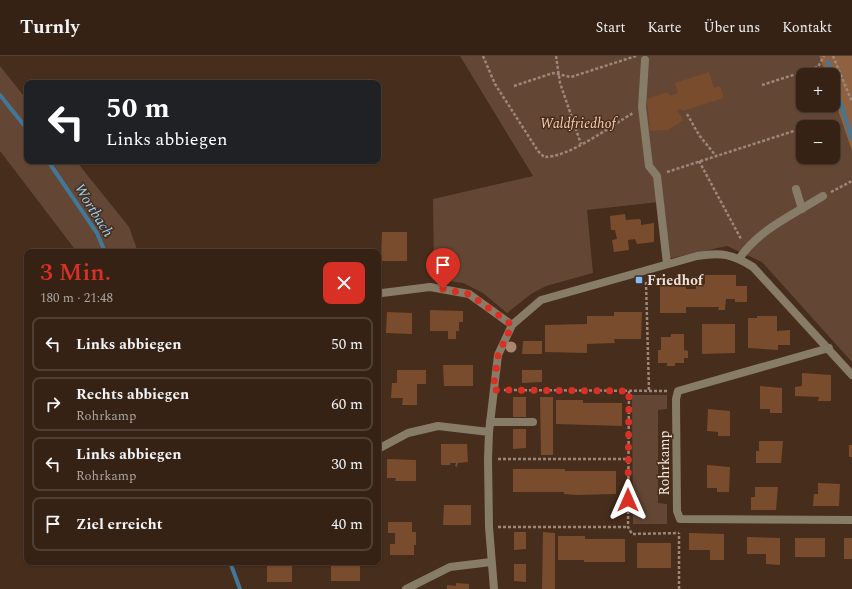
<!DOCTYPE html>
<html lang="de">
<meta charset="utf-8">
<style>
:root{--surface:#352215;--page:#3d2a1e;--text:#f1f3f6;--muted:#aaa4a0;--line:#4f3f34;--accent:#d93025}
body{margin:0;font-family:Spectral,serif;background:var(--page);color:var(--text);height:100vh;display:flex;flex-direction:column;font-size:15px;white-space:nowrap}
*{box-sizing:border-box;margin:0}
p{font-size:13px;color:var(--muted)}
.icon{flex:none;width:22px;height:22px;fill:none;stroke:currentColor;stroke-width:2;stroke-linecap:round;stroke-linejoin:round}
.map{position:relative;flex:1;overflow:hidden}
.drawer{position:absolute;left:24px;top:193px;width:357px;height:316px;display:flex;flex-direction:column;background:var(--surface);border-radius:8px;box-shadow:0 1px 3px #0004,0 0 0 1px var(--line)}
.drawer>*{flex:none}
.top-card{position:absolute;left:24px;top:24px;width:357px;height:84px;border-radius:8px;box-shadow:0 1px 3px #0004,0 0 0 1px var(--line);background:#202124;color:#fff;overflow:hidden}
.buttons{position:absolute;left:796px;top:12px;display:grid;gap:8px}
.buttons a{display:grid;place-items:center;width:44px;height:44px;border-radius:8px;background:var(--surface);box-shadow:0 1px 3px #0004,0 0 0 1px var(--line);font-size:20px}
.pin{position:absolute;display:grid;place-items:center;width:34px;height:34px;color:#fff;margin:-41px -17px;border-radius:50% 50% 50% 0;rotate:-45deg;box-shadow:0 0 4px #0007}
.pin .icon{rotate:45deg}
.me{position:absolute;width:44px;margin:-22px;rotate:0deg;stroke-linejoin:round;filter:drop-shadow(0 0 3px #0008)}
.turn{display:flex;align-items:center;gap:14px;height:84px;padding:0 16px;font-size:18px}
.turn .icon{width:52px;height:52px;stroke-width:2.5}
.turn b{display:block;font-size:28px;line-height:34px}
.round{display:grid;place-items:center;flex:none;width:42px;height:42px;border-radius:8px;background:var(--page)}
.headline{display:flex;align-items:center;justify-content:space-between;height:68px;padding:0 16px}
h1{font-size:24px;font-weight:600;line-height:30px;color:var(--accent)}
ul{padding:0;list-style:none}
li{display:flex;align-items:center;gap:12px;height:54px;margin:0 8px 6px;padding:0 8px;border:2px solid var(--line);border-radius:8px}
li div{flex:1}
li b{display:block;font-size:15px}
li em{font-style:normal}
header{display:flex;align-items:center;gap:24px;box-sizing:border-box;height:56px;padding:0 20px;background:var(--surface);border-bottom:1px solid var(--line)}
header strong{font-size:19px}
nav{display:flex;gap:22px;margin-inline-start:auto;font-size:14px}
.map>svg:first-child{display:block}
.green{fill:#634734;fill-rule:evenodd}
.forest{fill:#8f6141}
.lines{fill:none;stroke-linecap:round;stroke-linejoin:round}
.stream{stroke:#427797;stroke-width:4}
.building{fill:#794c2d}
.path{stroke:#9d877a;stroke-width:2.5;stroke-dasharray:3 2;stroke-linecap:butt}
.lane{stroke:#877c67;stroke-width:8}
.street{stroke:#877c67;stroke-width:8}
.tree{fill:#a9866e}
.route{stroke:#d93025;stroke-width:7;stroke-dasharray:0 12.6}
.poi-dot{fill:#80bdfa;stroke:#472d1c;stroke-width:1.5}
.labels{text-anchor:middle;stroke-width:3;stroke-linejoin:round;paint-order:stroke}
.park-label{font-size:14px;font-style:italic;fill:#faceb1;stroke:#472d1c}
.poi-label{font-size:14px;font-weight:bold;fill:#f2e1d7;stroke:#472d1c;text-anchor:start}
.street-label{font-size:14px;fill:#f2e1d7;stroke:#472d1c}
.water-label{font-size:15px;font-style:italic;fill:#94d2fa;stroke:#472d1c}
</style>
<header>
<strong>Turnly</strong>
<nav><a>Start</a><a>Karte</a><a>Über uns</a><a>Kontakt</a></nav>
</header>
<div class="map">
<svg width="852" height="533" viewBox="0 0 852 533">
<rect width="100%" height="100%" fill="#472d1c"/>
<path class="green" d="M460,0H819L826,19H803V49H833V40L852,95V306L762,206L727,190L667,203L659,146L587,154L593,217L546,230L531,238L507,257L483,237L463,227L434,223L433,143L533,120ZM803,71H833V101H803Z
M0,10L27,44V105H76L129,171L138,196H77L0,95Z
M632,339H667V353L658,354V447L667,448V468H633Z"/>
<path class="forest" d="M819,0H852V95L833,40V19H826Z"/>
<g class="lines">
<path class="stream" d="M828,6L832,19
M833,23L852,83
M0,39L27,73
M48,105L97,177L105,196
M230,506L240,533"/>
</g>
<path class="building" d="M709,16L714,32L720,30L724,42L682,55V53L677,54L683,64L668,74L650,75L647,43L668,36L670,40L678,37L675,27Z
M625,158L626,164L639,163L641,164V169L654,167V186L637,188L635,183L628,184L629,194L614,196L612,184L617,183L615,174H611L610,160Z
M382,176H407V205H381Z
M705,219H736V230H747V246H735V243H726L725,254H718L719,251H686V257H660V230L686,231V233H696V228H705Z
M430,254L463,255V266H459V275H456V283H448V275H430Z
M387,256L412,257V278L386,277Z
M614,256H642L641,283H614L615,287L587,288V297L545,296V269L587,268V260H614Z
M757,260H777V275L790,274V289H778V294L748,292V262H757Z
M702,268H735V297L702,298Z
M671,278H684V294L688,295V302H684V307H675V310H667V307H658V294H661V281H671Z
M523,285H542V298H522Z
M443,309H473V330H444Z
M397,314H426V328H417V349H402L403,342H391L392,327H397Z
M522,314H542V326L522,327Z
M802,317L831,319V345H818L819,341L795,340V331L802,330Z
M760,330L782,332V357H770V353H760Z
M513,341H526V361H513Z
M540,341H553V399H541Z
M556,344H583V347H622V370L556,368Z
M708,353L730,355V380H718V376L707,375Z
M513,373H526V392L513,393Z
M759,385H783L781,407H756V395H759Z
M441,388H467L468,406L458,407L457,411L455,410L456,407H450V409H441Z
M849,389H852V401H849Z
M387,403L416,404V425H395L396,422H387Z
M707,409L730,411L729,436H717V432H707Z
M513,413H565V415H616V438L577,439L564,438V436H513Z
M818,427L840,428L839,450H813L814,438H818Z
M755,431H778L776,454H751V441H755Z
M444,449H471V469H443Z
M388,466H412V476H416V489H414V499H390V488H395V477H388Z
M514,476H526V493L514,494Z
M543,476L555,477V533H542Z
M689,477L724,478V504H710V494H689Z
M558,480H585V483H625V506H584V504H558Z
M747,481L780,482V509L766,508V498H747Z
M795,482H825V501H795Z
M844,482H852V503H844Z
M637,487H671V512H637Z
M267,506H292V526H267Z
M331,506H360V525H331Z
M514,508H526V526L514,525Z
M456,527L469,528V533H447V529L456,530Z"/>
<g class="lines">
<path class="path" d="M483,0L495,28L538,95L544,101C568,102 611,70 633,57
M556,0L560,27L581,88
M833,0L852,46
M762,29L818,11L824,0
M514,30L553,17L571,21L636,0
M687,58L699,79L716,100
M699,105L741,183
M667,116L800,73
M831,136L852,125
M646,226L649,335
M504,334L667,335
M629,335L628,471L632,478L679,477
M498,403H628
M498,471H628
M679,533V477"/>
<path class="lane" d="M645,4L642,51L649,110L657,120L667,208
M796,133L802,153
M739,203C758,174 794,158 823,140
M490,366H533"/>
<path class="street" d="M378,239L382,237L430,231L469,238L512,269
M829,292L678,335L676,343L677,455L680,463L852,464
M378,393L408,377L438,370L489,376
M406,533L450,511L491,506
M494,533L489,471L488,403L489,376L498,299L512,269L541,244L697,200C721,196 732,198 753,211L852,319"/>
</g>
<circle class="tree" cx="511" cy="291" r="5.5"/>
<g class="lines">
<path class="route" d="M443,233L469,238L512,269L498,299L493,334L629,335L628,444"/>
</g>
<rect class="poi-dot" x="635" y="220" width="8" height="8" rx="2"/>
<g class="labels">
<g class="park-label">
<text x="578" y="72">Waldfriedhof</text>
</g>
<g class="poi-label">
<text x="647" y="229">Friedhof</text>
</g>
<g class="street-label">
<text transform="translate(664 407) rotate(-90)" y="5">Rohrkamp</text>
</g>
<g class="water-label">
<text transform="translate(94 154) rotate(58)" y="5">Wortbach</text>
</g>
</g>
</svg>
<div class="buttons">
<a>+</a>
<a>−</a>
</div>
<div class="pin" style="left:443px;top:233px;background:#d93025"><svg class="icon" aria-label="arrive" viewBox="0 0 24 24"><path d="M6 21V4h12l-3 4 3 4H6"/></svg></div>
<svg class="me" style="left:628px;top:444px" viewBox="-20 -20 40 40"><path d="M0-17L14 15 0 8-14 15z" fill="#d93025" stroke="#fff" stroke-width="4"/></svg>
<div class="top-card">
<div class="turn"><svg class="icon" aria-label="left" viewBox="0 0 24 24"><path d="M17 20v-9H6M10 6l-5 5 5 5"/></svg><div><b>50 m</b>Links abbiegen</div></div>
</div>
<section class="drawer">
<div class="headline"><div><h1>3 Min.</h1><p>180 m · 21:48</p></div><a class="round" style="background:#d93025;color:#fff"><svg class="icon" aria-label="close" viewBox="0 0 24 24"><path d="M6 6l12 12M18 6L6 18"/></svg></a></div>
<ul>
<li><svg class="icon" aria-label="left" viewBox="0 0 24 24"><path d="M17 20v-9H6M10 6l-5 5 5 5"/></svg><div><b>Links abbiegen</b></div><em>50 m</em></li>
<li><svg class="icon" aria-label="right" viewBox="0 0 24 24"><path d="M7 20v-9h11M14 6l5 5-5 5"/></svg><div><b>Rechts abbiegen</b><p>Rohrkamp</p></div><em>60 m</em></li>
<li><svg class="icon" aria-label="left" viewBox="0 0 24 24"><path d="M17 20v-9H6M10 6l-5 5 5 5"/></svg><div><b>Links abbiegen</b><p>Rohrkamp</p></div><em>30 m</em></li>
<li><svg class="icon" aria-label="arrive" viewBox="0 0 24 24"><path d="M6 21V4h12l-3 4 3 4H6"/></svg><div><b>Ziel erreicht</b></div><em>40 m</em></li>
</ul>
</section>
</div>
